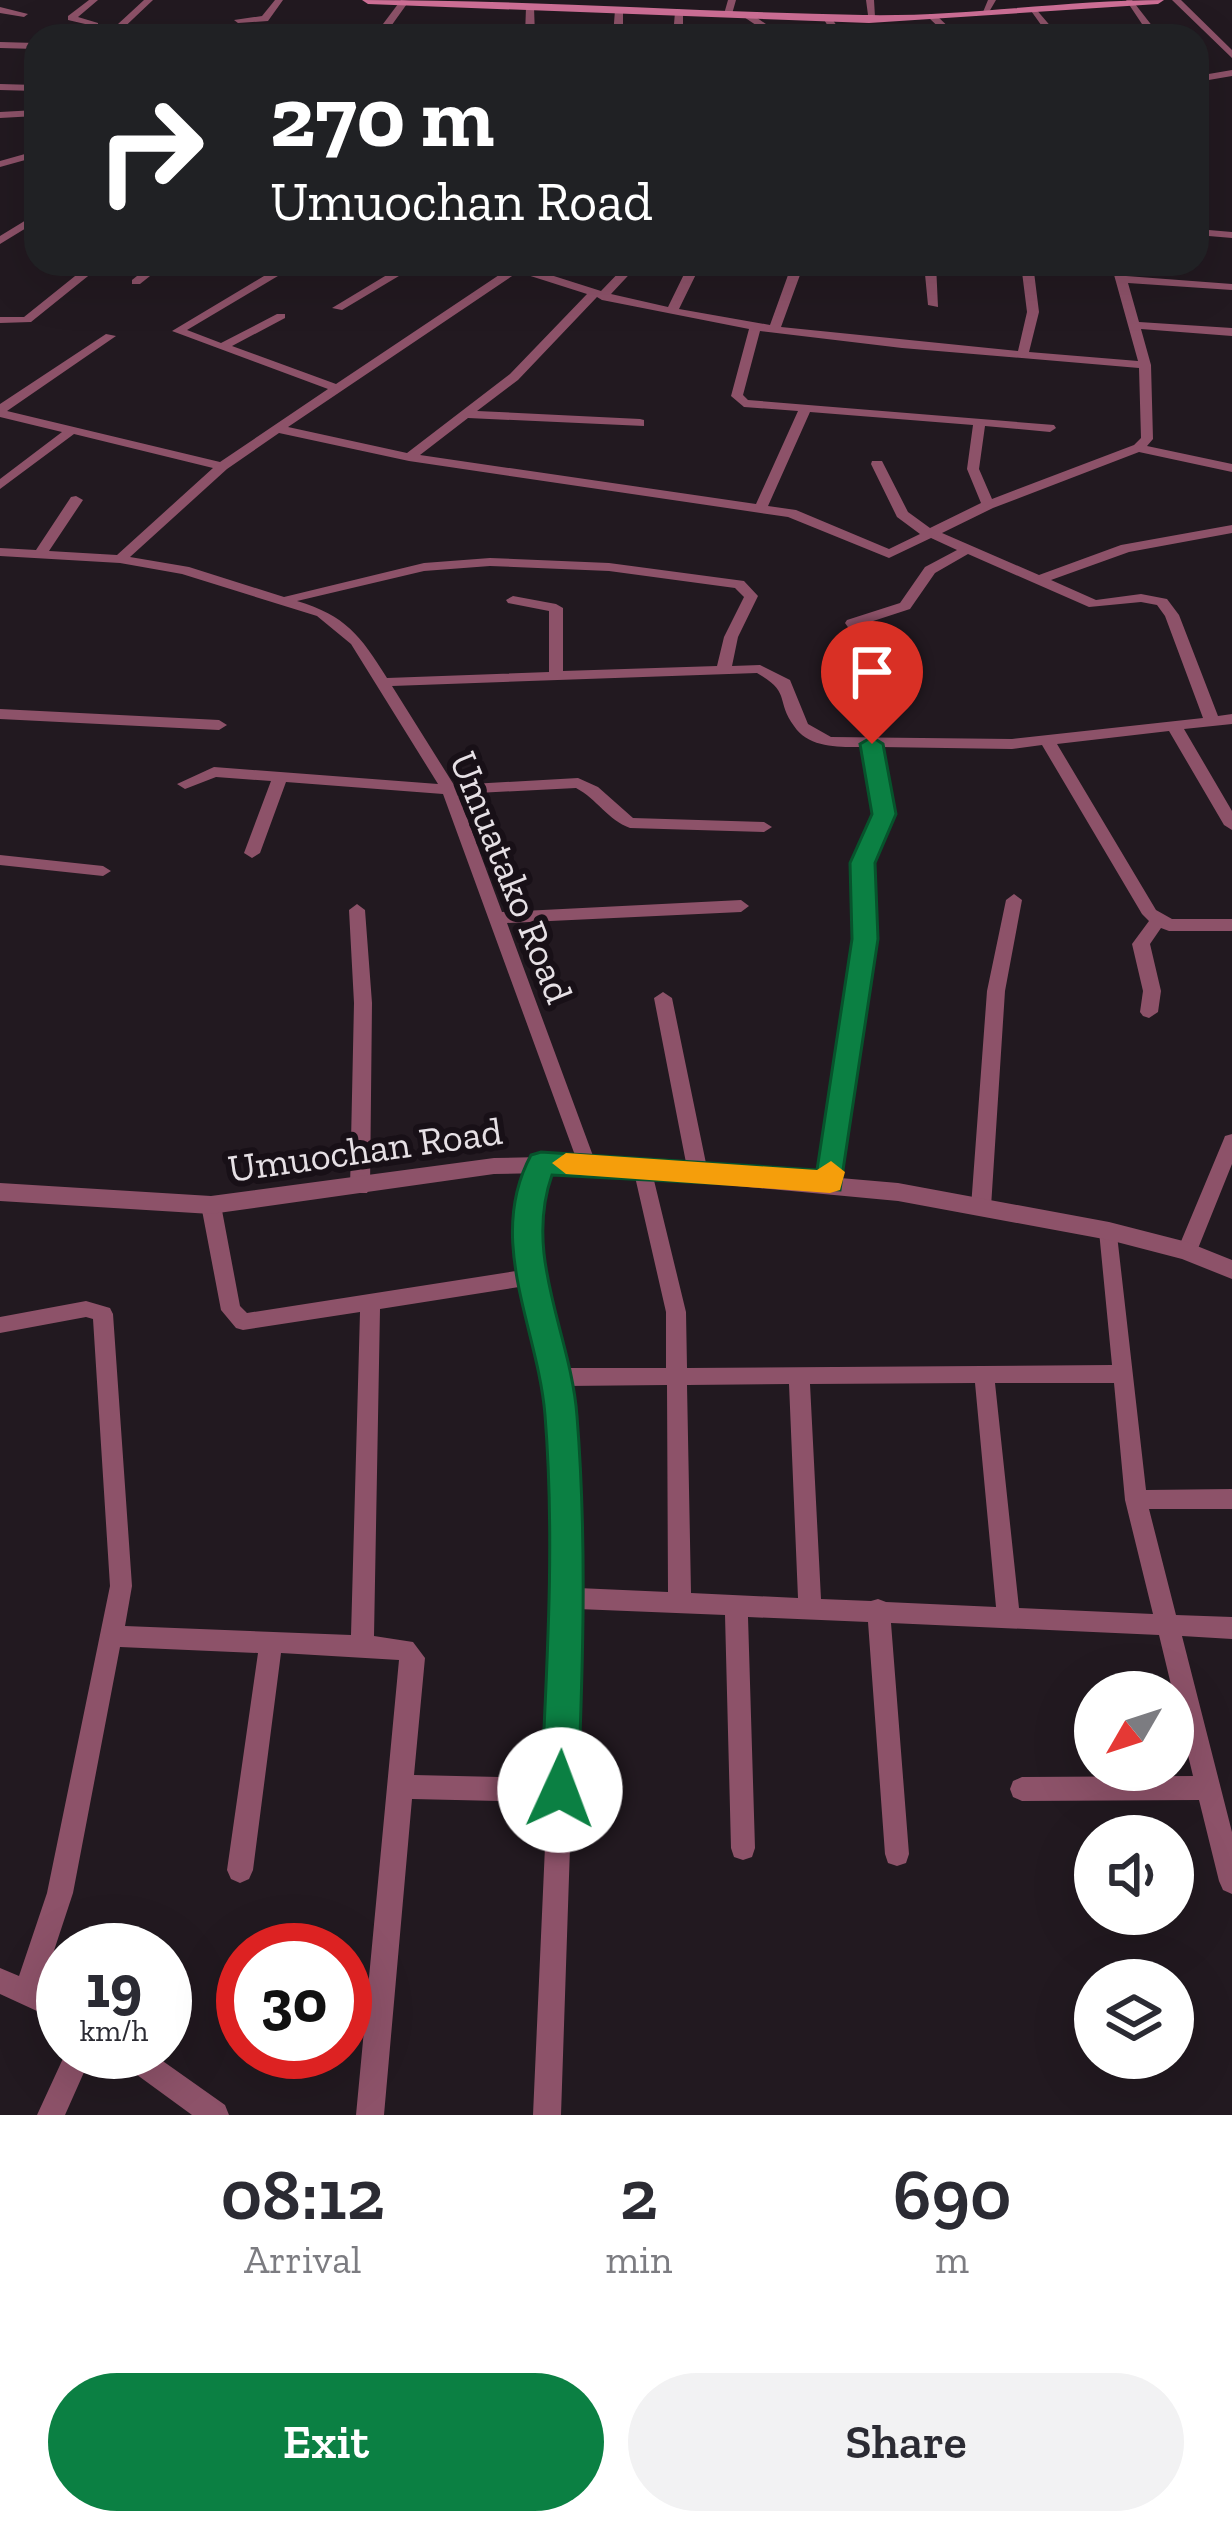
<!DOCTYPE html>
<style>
:root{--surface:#fff;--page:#f2f2f3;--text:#2b2b33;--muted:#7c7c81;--accent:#0b8043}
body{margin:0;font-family:"Zilla Slab",serif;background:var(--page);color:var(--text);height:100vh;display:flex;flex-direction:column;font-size:45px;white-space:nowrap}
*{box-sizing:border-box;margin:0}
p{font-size:39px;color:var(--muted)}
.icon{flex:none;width:66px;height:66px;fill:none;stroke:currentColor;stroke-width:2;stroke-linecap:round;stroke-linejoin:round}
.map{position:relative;height:2115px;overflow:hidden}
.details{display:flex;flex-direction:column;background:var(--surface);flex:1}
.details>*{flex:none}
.banner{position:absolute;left:24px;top:24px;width:1185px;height:252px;border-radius:36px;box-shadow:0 12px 48px #0002;background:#202124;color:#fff;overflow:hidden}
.needle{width:78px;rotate:231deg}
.buttons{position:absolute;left:1074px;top:1671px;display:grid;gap:24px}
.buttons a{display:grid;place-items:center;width:120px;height:120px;border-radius:50%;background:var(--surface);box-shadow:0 12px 48px #0002;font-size:60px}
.speed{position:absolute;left:36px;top:1923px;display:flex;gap:24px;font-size:60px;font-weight:700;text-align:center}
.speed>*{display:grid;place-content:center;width:156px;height:156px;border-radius:50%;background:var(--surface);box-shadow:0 12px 48px #0002;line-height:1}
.speed small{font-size:30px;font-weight:400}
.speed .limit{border:18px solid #d22;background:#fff;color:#111}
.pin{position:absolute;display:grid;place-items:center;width:102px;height:102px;color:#fff;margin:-123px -51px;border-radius:50% 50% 50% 0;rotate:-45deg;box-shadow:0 0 12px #0007}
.pin .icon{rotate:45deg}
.me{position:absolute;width:132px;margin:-66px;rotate:2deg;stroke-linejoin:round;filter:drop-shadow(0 0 9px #0008)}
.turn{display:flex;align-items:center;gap:42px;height:252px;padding:0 48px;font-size:54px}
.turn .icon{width:156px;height:156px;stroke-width:2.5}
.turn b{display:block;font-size:84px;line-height:102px}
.eta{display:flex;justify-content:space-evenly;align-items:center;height:204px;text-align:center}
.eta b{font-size:72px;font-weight:600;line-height:84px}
.action{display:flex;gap:24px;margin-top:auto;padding:24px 48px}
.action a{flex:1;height:138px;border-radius:72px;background:var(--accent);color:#fff;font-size:48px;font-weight:600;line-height:138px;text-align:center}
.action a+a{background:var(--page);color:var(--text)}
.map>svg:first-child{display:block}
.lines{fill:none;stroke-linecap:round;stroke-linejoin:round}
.minor{fill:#8d5269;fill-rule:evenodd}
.tertiary{fill:#8d5269;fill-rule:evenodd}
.secondary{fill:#ce6f96;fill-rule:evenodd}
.route{fill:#0b8043;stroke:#07532c;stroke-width:3}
.slow{fill:#f59e0b}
.labels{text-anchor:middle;stroke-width:12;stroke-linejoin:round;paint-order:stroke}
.street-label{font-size:39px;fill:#e6e0e5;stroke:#181017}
</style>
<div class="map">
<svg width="1232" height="2115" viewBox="0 0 1232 2115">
<rect width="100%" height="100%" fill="#221920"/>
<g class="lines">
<path class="minor" d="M89,0H98L78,17L98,23V27L68,20V16Z
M144,0H153L115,36H105Z
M275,0H283L268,21L238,23L234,20L262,16Z
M401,0L409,1L384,36H374Z
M728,0H736L732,14L728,17L724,14Z
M866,0H874L875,17L868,15Z
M988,0H996L989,12H983Z
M1126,0H1132L1160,36H1150Z
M1172,0H1181L1232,50V58Z
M530,4L534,7L535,36H525L526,7Z
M0,7L28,14L24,17L0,13Z
M619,7L623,10V36H613L615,10Z
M1029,8H1035L1059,36H1049Z
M679,9L683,12V36H673L675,12Z
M744,13H750L783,36H772L744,17Z
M929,14H935L958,36H948L929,18Z
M827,15L830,16L844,36H834L823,18Z
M296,32L327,36H292Z
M0,42L36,43V49L0,48Z
M1232,70V76L1197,82V76Z
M0,84L36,85V91L0,90Z
M36,110V116L0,118V112Z
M32,152L36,153V157L0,167V161Z
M36,214V222L0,244V236Z
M1197,229L1232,232V238L1197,235Z
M90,264H103L31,322L0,323V317H24Z
M152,264H165L140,284H132V280Z
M284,264H298L187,330L221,343L277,314H285V318L232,346L336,384L508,269L499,264H516L601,291L627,264H639L611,294L668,307L689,264H701L679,309L770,325L792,264H804L781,327L1018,351L1027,312L1021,264H1033L1039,312L1029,352L1138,361L1111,264H1123L1126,276L1232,284V290L1128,283L1139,322L1232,328V336L1141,329L1151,365L1153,439L1147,446L1232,464V472L1139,452L993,508L942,533L1039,575L1121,545L1232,525V533L1129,552L1051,580L1096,600L1141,594L1167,599L1179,615L1218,716L1232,714V724L1184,729L1232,811V830L1224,825L1169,731L1057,744L1156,910L1172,919H1232V931H1169L1161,928L1150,944L1161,991L1158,1012L1149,1018L1143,1016L1140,1012L1143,991L1132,944L1149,921L1142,914L1042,745L1012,749L880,747L892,814L871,863L873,939L839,1182L836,1187H822L819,1182L857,939L855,863L876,814L865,747C841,747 809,749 794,726C775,700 792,693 757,673L392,686L454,785L578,778L598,787L633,818L764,822L772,827L764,832L630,828C608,820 597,799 576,788L458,794L502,912L741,900L749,906L741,912L507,923L596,1164L594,1169H580L443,794L286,782L260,853L252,858L244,853L271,781L216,777L185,789L177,784L214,767L438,784L351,644L317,616L182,574L120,563L0,556V548L36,550L71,497L76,496L83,500L49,551L117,555L213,468L74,434L0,489V479L62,432L0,417V404L106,334L116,336L7,411L220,462L328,389L172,331ZM518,272L587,294L510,374L407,453L288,427ZM597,297L602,300L749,329L731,396L744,407L798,411L756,504L420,455L468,418L644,426V420L640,419L477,411L518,380ZM760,331L902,348L1139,368L1141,438L1134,445L992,499L979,469L985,426L1050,432L1056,428L1054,425L748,400L743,395ZM810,412L973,425L967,469L981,503L930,528L908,512L882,461H872L871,464L897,517L920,534L889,549L796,510L768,506ZM279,433L409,461L788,517L889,558L931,538L957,550L925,567L900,603L847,620L845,623L865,651L870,652L877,648L861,625L910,609L935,573L968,554L1089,607L1141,602L1157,605L1165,616L1203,718L1012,739L831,737L808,724L790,680L760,665L732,666L738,637L758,596L744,581L609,563L490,558L424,563L284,597L189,567L130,557L227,469ZM490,566L609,571L735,588L744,597L724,637L717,666L563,671V608L556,604L513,596L506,600L508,603L549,611V672L387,678C360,635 346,616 297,601L424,571Z
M405,264H419L342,310L332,308Z
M924,264H936L938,307L928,305Z
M0,709L219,720L227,725L219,730L0,719Z
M0,855L103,866L111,871L103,876L0,865Z
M1014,894L1022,900L1005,991L991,1207L988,1212H974L971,1207L987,991L1006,900Z
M357,904L365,910L372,1003L370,1188L367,1193H353L350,1188L354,1003L349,910Z
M663,992L672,998L708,1173L705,1178H691L688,1173L654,998Z
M1232,1134V1164L1197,1251L1194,1256L1187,1259L1180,1256L1177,1251L1223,1141L1225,1136Z
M541,1156L548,1158L550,1163L538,1200L535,1235L563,1368H666V1312L633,1168L635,1163H649L651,1168L686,1312L687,1368L1112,1365L1099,1231L1102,1226H1116L1146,1490L1232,1489V1509H1149L1176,1615L1232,1617V1639L1182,1636L1232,1832V1894L1223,1890L1219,1881L1199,1800L1022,1801L1013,1797L1010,1789L1013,1781L1022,1777L1193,1776L1159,1635L891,1623L909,1854L906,1863L897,1866L888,1863L885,1854L868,1622L748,1617L755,1848L752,1857L743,1860L734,1857L731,1848L725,1615L578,1609L561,2115H533L547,1802L412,1799L384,2115H356L399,1660L281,1653L253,1870L249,1879L240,1883L231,1879L227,1870L258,1653L120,1647L73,1893L42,1987L63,1996V2023L0,1994V1968L19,1976L47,1893L110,1586L93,1319L86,1317L0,1333V1317L86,1301L110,1308L113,1314L132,1586L125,1626L351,1635L360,1312L243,1330L236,1328L221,1310L201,1205L204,1200H218L221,1205L240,1306L247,1313L522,1270C514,1227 517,1205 532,1163L534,1158ZM525,1286L550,1410L556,1598L548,1778L414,1775L425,1658L413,1642L374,1636L380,1309ZM975,1383L996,1607L886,1602L878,1599L871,1601L821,1599L810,1384ZM995,1383H1114L1125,1500L1153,1614L1019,1608ZM789,1384L798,1598L691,1593L687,1385ZM667,1385L668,1592L578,1588L572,1410L566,1386Z
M66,2052H93L65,2115H37Z
M114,2052H150L225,2105L229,2115H192L118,2061Z"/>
<path class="tertiary" d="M587,1156L898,1183L1109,1222L1187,1242L1232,1260V1279L1182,1259L1109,1240L898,1201L587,1172L494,1174L211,1214L0,1201V1183L211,1196L494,1158Z"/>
<path class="secondary" d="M362,0C529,0 696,12 863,15C963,17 1064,0 1164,0L1158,4L869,23L368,4Z"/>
</g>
<path class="route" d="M872,737L883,744L896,814L875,863L878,939L840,1190L552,1175C523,1257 571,1334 577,1416C587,1541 583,1665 578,1790L573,1803L560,1808L547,1803L541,1790C547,1665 555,1540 545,1415C538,1328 485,1240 531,1155L541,1152L817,1170L852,939L850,863L872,814L860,744Z"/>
<path class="slow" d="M566,1153L817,1170L831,1161L845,1172L840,1190L830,1193L566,1174L552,1163Z"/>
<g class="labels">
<g class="street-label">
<text transform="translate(512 877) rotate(68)" y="14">Umuatako Road</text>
<text transform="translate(365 1149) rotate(-8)" y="14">Umuochan Road</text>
</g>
</g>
</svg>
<div class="buttons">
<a><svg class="needle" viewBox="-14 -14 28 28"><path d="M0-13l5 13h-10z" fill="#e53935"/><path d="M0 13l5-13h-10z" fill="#7c7c81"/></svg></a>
<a><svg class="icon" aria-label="sound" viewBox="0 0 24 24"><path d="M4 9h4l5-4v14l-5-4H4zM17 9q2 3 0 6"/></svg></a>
<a><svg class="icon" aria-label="layers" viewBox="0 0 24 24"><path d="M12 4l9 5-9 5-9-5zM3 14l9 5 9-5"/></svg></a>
</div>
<div class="speed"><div>19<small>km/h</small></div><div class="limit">30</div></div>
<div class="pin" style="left:872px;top:744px;background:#d93025"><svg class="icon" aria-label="arrive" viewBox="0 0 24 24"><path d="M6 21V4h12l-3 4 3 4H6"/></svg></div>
<svg class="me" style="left:560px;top:1790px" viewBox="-20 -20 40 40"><circle r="19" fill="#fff"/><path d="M0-13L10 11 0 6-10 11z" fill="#0b8043"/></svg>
<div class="banner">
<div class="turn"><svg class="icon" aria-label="right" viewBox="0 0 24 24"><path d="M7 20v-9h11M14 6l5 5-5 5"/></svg><div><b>270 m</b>Umuochan Road</div></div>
</div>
</div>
<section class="details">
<div class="eta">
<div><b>08:12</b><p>Arrival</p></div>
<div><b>2</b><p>min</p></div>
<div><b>690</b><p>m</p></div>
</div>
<div class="action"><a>Exit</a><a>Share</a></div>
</section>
